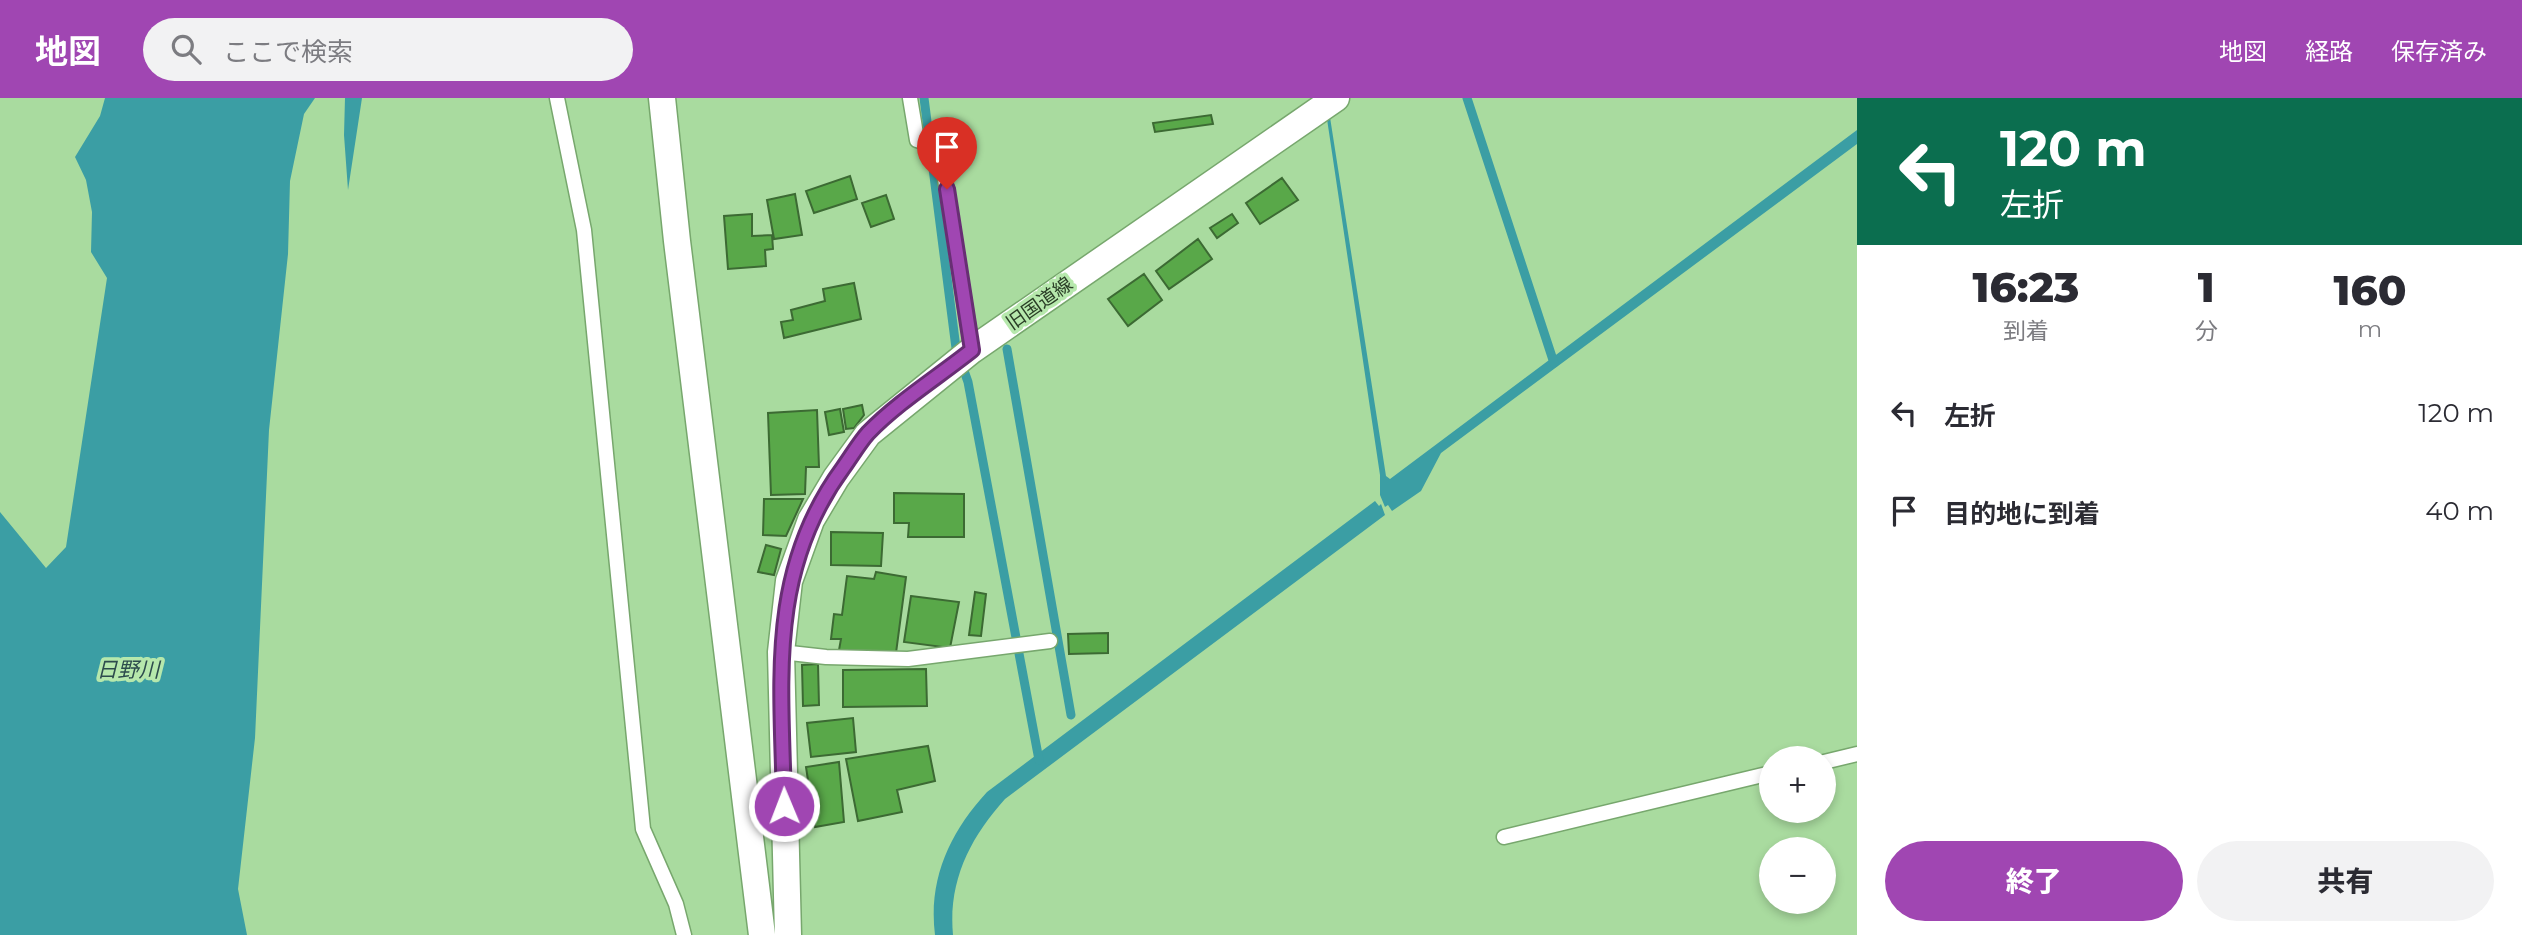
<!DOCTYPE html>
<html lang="ja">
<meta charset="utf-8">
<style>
:root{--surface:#fff;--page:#f2f2f3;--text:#2b2b33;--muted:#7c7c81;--accent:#a046b2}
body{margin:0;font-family:Montserrat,"Noto Sans JP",sans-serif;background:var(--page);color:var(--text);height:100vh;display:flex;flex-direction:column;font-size:26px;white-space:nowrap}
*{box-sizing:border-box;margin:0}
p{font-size:23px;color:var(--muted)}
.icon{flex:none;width:38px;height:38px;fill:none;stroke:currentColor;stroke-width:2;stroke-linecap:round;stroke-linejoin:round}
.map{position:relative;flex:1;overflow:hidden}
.details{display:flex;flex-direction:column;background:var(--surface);width:665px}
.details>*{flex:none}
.guide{background:#0b6e4f;color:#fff;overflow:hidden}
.buttons{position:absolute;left:1759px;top:648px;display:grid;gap:14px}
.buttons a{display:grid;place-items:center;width:77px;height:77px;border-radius:50%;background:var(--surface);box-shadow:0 4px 10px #0003;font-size:35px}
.pin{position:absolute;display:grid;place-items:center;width:60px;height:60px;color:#fff;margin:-72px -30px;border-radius:50% 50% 50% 0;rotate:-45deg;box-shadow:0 0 7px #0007}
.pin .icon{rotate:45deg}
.me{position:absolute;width:77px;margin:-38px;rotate:359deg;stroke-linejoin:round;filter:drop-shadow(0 0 5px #0008)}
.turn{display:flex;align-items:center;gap:24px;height:147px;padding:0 28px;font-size:32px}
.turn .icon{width:91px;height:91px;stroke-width:2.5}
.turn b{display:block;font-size:49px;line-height:60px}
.eta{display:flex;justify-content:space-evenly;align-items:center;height:119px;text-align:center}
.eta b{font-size:42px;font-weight:800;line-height:49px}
.button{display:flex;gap:14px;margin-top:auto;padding:14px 28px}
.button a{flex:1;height:80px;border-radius:42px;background:var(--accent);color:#fff;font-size:28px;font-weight:800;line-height:80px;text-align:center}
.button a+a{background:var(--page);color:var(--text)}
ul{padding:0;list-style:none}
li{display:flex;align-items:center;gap:21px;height:98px;padding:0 28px}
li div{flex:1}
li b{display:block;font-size:26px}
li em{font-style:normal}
header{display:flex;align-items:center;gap:42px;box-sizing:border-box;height:98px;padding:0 35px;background:var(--accent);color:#fff}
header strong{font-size:33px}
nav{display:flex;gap:38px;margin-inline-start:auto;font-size:24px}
.search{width:490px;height:63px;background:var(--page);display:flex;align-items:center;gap:18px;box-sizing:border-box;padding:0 24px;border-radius:38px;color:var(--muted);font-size:26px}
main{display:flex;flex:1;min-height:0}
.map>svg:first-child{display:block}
.water{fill:#3b9ea4}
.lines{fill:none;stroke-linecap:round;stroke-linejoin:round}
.stream{stroke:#3b9ea4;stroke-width:9}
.building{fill:#59a849;stroke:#3c6a33;stroke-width:2}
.lane-casing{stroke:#77a76d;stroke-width:17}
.street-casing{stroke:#77a76d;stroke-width:29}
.lane{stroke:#fff;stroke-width:14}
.street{stroke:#fff;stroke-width:26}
.route-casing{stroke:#682e74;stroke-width:18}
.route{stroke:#a046b2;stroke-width:12}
.labels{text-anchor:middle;stroke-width:7;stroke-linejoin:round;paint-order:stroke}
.street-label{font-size:19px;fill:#2a3e26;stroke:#b6e8ac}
.water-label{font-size:21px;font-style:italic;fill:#2d4c4d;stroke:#b6e8ac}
</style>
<header>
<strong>地図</strong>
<div class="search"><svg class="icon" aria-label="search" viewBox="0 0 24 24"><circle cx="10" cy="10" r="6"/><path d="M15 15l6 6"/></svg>ここで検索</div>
<nav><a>地図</a><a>経路</a><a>保存済み</a></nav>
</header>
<main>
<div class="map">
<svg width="1857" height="837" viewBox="0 0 1857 837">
<rect width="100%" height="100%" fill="#a9db9f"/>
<path class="water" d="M105,0H315L304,16L290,83L288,156L269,332L255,640L238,791L247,837H0V414L46,470L66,449L107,180L91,154L92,114L86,82L75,59L100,18Z
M345,0H362L348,92L344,37Z
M1327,0L1386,378L1390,381L1857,32V46L1441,355L1421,393L1392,413L1388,407L1385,409L1380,397V377L1327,21Z
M1375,403L1379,408L1381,406L1385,417L1005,701C970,740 948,783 953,837H935C928,781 950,734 987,694Z"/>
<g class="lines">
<path class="stream" d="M924,0L956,250L968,284L1039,662
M1467,0L1554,265
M1007,251L1071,617"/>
</g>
<path class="building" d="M1211,17L1213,26L1155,34L1153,25Z
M850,78L857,101L814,115L806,93Z
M1282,80L1298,102L1260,126L1246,105Z
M795,96L802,137L774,141L767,102Z
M886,97L894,121L871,129L862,105Z
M752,116V138L772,137L773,151L765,152L766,168L728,171L724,118Z
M1232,116L1238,125L1217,140L1210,130Z
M1198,141L1212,161L1169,191L1156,173Z
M1144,176L1162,202L1128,228L1108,201Z
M854,185L861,221L784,240L781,224L793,222L791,212L825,203L823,191Z
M862,307L864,317L854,330L846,331L843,311Z
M840,311L844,334L829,337L825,314Z
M817,312L819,369H806L805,396L771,397L768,315Z
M894,395L964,396V439H908L909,425H894Z
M764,401H803L786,438L763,437Z
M831,434L883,435L881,468L831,467Z
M766,447L781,451L774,477L758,474Z
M876,474L906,479L896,555L839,552L841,541H831L834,516L842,517L847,478L874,481Z
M975,494L986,496L981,538L969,537Z
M911,498L959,504L950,550L904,544Z
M1108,535V555L1069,556L1068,536Z
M818,566L819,607L803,608L802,567Z
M926,571L927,608L843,609V572Z
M853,620L856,654L811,659L807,625Z
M928,648L935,683L897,692L902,714L858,723L846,661Z
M839,664L844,724L815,729L806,669Z"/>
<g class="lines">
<g class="lane-casing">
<path id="lane" d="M557,0L584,132L643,731L676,806L684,837
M910,0L917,42L940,49L972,252
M781,554L826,559L908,561L1050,543
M1824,664L1857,656
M1504,739L1771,675"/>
</g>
<g class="street-casing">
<path id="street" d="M662,0L677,143L762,837
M788,837L781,554L789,483L811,422L836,380L868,336L972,252L1336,0"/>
</g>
<use href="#lane" class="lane"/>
<use href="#street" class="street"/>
</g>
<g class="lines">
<g class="route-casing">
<path id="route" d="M784,708C782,586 766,475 843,370C851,359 859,345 868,335C898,304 938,279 972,252L947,91"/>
</g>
<use href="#route" class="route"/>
</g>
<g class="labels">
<g class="street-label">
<text transform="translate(1039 205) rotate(-35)" y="7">旧国道線</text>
</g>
<g class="water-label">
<text x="128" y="579">日野川</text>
</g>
</g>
</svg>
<div class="buttons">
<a>+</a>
<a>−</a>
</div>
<div class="pin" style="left:947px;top:91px;background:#d93025"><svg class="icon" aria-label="arrive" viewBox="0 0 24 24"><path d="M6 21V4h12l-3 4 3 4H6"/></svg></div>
<svg class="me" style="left:784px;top:708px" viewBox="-20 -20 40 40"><circle r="17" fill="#a046b2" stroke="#fff" stroke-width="3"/><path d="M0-11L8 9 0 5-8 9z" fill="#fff"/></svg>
</div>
<section class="details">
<div class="guide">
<div class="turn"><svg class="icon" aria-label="left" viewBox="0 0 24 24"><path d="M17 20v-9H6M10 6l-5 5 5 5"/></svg><div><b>120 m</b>左折</div></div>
</div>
<div class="eta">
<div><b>16:23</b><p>到着</p></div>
<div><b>1</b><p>分</p></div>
<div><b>160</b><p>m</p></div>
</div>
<ul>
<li><svg class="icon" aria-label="left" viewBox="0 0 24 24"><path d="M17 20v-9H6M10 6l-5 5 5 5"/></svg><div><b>左折</b></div><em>120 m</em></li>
<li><svg class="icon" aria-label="arrive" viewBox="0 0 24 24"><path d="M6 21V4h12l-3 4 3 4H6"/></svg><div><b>目的地に到着</b></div><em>40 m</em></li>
</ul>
<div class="button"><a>終了</a><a>共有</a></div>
</section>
</main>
